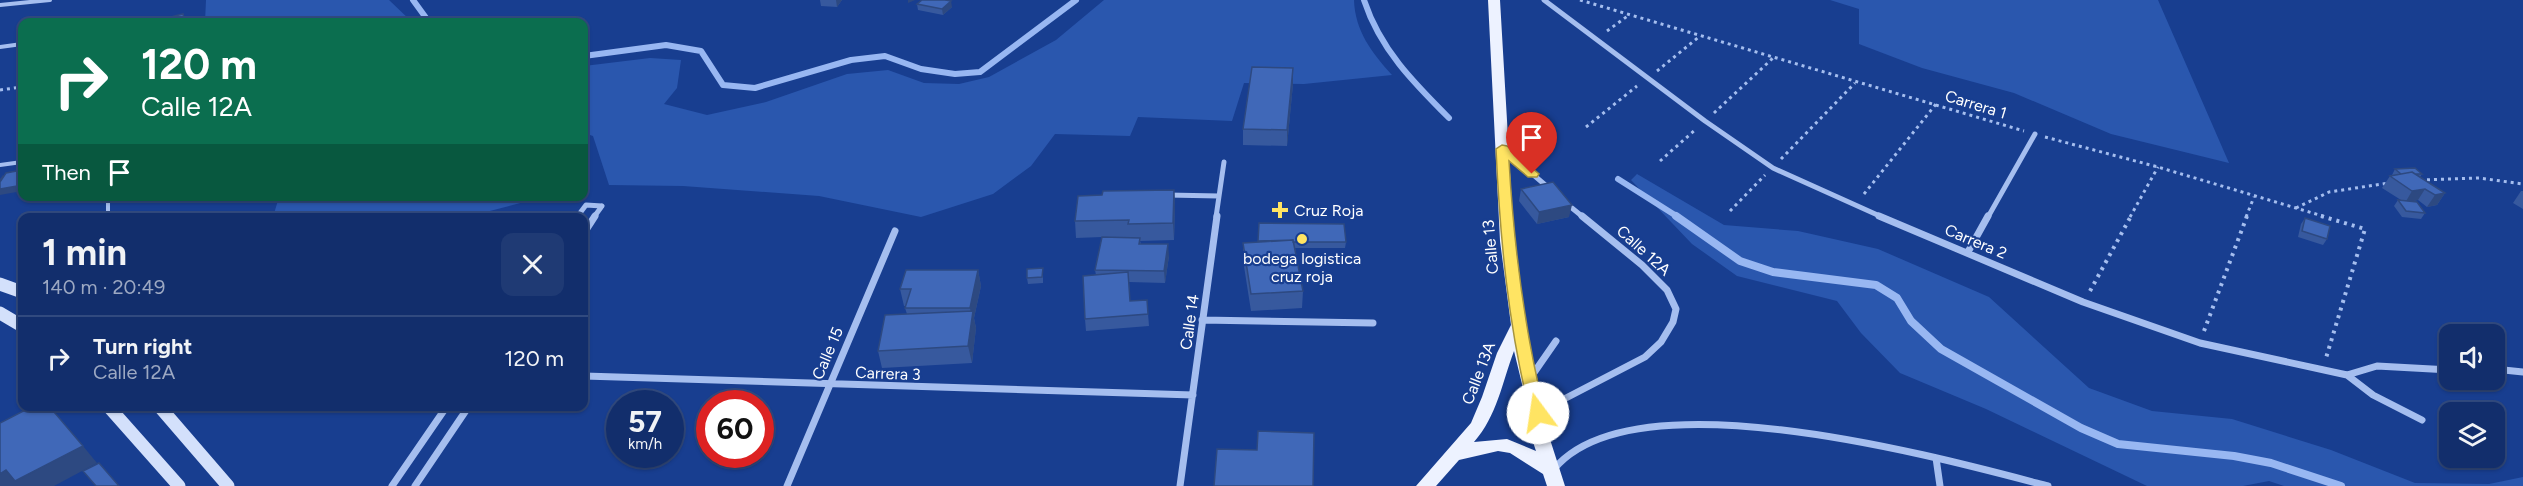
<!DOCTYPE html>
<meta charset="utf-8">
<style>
:root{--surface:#122e6c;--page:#1f3a74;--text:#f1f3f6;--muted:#9ca8c2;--line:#314a7f}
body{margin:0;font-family:Figtree,sans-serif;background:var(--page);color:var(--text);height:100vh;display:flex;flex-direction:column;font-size:22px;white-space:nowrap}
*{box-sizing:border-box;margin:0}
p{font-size:20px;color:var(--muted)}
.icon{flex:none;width:33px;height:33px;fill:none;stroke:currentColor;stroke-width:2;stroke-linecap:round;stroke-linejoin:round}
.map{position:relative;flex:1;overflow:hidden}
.sheet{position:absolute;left:18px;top:213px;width:570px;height:198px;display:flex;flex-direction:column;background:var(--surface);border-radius:12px;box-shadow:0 2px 4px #0004,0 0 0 2px var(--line)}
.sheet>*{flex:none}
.banner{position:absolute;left:18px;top:18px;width:570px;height:183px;border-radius:12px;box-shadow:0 2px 4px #0004,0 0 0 2px var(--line);background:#0b6e4f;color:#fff;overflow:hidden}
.buttons{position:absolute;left:2439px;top:324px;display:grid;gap:12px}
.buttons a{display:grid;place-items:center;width:66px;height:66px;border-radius:12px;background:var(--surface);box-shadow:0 2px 4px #0004,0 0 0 2px var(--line);font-size:30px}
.speed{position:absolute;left:606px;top:390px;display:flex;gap:12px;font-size:30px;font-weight:700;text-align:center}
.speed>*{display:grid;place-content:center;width:78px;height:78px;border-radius:50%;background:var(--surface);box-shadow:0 2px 4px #0004,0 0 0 2px var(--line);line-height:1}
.speed small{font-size:15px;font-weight:400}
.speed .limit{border:9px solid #d22;background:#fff;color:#111}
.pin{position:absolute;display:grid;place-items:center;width:51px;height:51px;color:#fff;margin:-62px -26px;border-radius:50% 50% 50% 0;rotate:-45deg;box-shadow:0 0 6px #0007}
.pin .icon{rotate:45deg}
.me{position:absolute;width:66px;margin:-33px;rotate:346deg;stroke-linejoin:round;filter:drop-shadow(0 0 4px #0008)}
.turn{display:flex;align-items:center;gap:21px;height:126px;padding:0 24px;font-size:27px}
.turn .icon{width:78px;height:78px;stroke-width:2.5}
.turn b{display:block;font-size:42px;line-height:51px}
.then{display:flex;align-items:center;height:57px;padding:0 24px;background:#0003;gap:12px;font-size:22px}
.round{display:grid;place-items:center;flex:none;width:63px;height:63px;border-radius:12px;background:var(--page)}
.summary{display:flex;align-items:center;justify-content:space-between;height:102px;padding:0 24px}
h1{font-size:36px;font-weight:700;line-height:45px}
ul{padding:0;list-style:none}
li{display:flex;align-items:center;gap:18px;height:84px;padding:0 24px;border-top:2px solid var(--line)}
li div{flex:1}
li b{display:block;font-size:22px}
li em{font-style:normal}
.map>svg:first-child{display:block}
.green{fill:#2a57ae}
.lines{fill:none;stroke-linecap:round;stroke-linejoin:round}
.stream-far1{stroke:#98b7f2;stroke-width:6}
.stream{stroke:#98b7f2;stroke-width:8}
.path-far1{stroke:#a5beef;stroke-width:3;stroke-dasharray:3 4;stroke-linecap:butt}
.path{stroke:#a5beef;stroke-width:4;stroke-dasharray:3 5;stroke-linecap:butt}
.lane{stroke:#a5beef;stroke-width:4}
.street-far1{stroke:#a5beef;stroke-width:5}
.street{stroke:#a5beef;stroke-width:7}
.secondary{stroke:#d3e0fb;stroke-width:13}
.primary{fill:#edf2ff;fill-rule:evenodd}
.wall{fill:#37599e}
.shaded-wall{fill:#2d4981}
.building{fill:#4068b8;stroke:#2d4981;stroke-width:1.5}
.route{fill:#ffe463;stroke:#a69440;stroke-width:1.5}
.poi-dot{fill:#ffe463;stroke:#183e90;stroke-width:2}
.labels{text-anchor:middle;stroke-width:4.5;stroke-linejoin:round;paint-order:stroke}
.street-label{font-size:16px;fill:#fff;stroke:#183e90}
.poi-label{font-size:16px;fill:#fff;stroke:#183e90;text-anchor:start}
</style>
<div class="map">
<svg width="2523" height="486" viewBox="0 0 2523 486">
<rect width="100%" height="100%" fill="#183e90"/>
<path class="green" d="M206,0H389L412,22H205Z
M1104,0H1354C1355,31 1372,53 1392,75L1304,84L1244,83L1232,121L1138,117L1130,136L1055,134L1031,166L993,194L921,217L819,196L683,186L609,185L593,136L584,133V66L650,58L681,60L677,88L664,104L707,115L766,102L847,74L888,70L924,83L959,84L989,77L1056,40Z
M1830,0H2158L2229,163L2111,134L2014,93L1922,68L1859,44V9Z
M1637,174L1724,225L1798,231L1878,249L1989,297L2089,388L2152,411L2232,419L2331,450L2415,483L2489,484L2523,477V486H2284L2269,481L2243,486H2147L1986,409L1900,373L1861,333L1837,301L1737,276L1692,244L1631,180Z
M279,197V196L543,197L467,217H273Z"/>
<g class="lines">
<path class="stream-far1" d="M413,0L429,22
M1364,0C1380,49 1413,82 1449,118
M584,56L666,45L701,51L723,85L755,88L851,60L885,56L921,69L955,74L980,72L1076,0
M1618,179L1678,217"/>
<path class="stream" d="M1676,216L1740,261L1773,272L1876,285L1897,298L1911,321L1941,349L2081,428L2118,444L2234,456L2271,463L2341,486"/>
<path class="path-far1" d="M1580,0L2024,131
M1607,31L1629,15
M1657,71L1700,36
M0,90L22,87
M1714,113L1773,58
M1586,127L1637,86
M2045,137L2158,167L2326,217
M1781,159L1855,83
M1660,161L1695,130
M2420,180L2479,178L2523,184
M1864,194L1936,104
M2296,208L2329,192L2389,183
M1730,211L1765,175
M2130,217L2158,167
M2246,217L2254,197"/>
<path class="path" d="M2321,216L2365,229L2326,358
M2090,291L2131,216
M2204,331L2247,216"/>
<path class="lane" d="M0,5L50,0
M0,47L22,44
M0,165L22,162
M108,196V217"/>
<path class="street-far1" d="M1544,0L1705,121L1773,168L1882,217
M1503,149L1550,189
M1167,195L1219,196
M1567,204L1583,217
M577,217L586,205L602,206
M594,217L602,206
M1216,217L1224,162
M1988,217L2035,134"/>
<path class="street" d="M1879,216L2083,302L2200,343L2347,375L2377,366L2450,370
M577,218L578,216
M584,233L595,216
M1968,252L1988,216
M1202,320L1373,323
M2494,369L2523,372
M2347,375L2373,395L2422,420
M584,376L1193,395
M1531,377L1556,341
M1539,412L1645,357L1661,342L1673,322L1676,309L1667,290L1642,265L1582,216
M1936,458L1940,486
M1554,469C1634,373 1941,458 2048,486
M392,486L447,406
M415,486L469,406
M787,486L895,231
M1180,486L1217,216"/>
<path class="secondary" d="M0,284L22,292
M0,313L22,326
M108,406L179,486
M159,406L228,486"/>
<path class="primary" d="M1488,0H1500L1514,241L1531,357L1547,413V430L1565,486H1547L1543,474L1510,453L1498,451L1459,460L1436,486H1416L1471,423L1482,397L1497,353L1511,325L1500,241ZM1514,351L1529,413V430L1536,451L1507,439L1474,442C1497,416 1502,383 1514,351Z"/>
</g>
<path class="wall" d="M820,0H842L837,7L821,6Z
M917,4L952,7L943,15L918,10Z
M1293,84L1287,146L1243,145V129Z
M2395,169L2422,174L2420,177L2445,193L2437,205L2427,207L2418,200L2412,201L2425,213L2421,219L2402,217L2394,206L2398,200H2401L2382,188L2390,176L2392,175Z
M1521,189L1569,217L1537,224L1519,201Z
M1174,190L1175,206L1174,240L1140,241L1141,244L1169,256L1165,283L1129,282L1130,301L1147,300L1149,326L1086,331L1085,319L1096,275L1095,270L1102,237L1076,238L1075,221L1102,195Z
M2521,191H2523V209L2513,203Z
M2305,218L2327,239L2323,245L2298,237L2301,224Z
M1259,223L1346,242L1345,248H1295L1303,291L1302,308L1251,311L1243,260V243L1258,242Z
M1043,268V283L1028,284L1027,278Z
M978,270L981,286L974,318L976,328L972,363L882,368L878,351L907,314L905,308L906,306H904L900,289Z"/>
<path class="shaded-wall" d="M836,0H842L837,7Z
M908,0H915L908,3Z
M951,1L952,7L943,15L942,9Z
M1293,68V84L1287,146V130Z
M3,175L7,181L22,178V192V191L0,195V179Z
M2425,189L2418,200L2405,203L2412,191Z
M1174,190L1175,206L1174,240L1173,223Z
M2445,193L2437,205L2427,207L2435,195Z
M149,196H176L153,203Z
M1572,205L1569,217L1537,224L1539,212Z
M1168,244L1169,256L1165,283L1164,271Z
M978,270L981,286L974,318L976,328L972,363L968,346L972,320L970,308Z
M83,446L97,463L54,486H0V474L6,470Z"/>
<path class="building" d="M922,0H945L951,1L942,9L917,4Z
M183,14L185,22H151Z
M1252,67L1293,68L1287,130L1243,129Z
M2415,168L2422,174H2415L2412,172L2401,174L2395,169Z
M22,170V178L17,186L0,189V182L6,173Z
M2412,172L2445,193L2435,195L2425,189L2412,191L2390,176Z
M1553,182L1572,205L1539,212L1521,189Z
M1174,190L1173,223L1128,224L1129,220L1075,221L1078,196L1102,195L1103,191Z
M2398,200L2417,202L2425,213L2406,211Z
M191,215L192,218H183Z
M2305,218L2330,226L2327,239L2302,231Z
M1259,223L1344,224L1346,242H1293V240L1258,241Z
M1102,237L1140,238L1139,244H1168L1164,271L1095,270Z
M1293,240L1303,291L1251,294L1243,243Z
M1043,268L1042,277L1027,278V269Z
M906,270H978L970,308H905L911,289H900Z
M1128,272L1130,301L1147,300L1148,314L1085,319L1083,276Z
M973,311L968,346L878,351L885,315Z
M33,406H49L83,446L15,481L6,470L0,474V423Z
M1258,431L1314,433L1313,486H1214L1217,449L1257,450Z
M99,463L119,486H96L83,471Z"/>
<path class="route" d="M1502,145L1507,146L1539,174L1537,177H1528L1509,161C1514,247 1524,330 1545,413L1543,417H1532L1530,413C1508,325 1500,238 1496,149Z"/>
<g class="poi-dot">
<path d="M1277 201h6v6h6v6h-6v6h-6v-6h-6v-6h6z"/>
<circle cx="1302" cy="239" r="6"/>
</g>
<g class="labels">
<g class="street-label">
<text transform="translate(1976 104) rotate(17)" y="6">Carrera 1</text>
<text transform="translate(1976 241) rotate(23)" y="6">Carrera 2</text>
<text transform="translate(1490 247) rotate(-95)" y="6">Calle 13</text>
<text transform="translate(1644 250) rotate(42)" y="6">Calle 12A</text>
<text transform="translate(1189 322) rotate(-82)" y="6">Calle 14</text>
<text transform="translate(827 353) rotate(-67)" y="6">Calle 15</text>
<text transform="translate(888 373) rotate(2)" y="6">Carrera 3</text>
<text transform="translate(1478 373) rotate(-69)" y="6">Calle 13A</text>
</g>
<g class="poi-label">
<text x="1294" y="216">Cruz Roja</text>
<text x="1302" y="264" text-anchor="middle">bodega logistica<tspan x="1302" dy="18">cruz roja</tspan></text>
</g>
</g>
</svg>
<div class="buttons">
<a><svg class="icon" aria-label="sound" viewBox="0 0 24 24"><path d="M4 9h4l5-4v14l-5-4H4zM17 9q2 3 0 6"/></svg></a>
<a><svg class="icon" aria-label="layers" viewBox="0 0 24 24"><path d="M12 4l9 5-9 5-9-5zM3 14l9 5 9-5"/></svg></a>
</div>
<div class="speed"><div>57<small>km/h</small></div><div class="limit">60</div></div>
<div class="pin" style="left:1532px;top:174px;background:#d93025"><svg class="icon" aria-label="arrive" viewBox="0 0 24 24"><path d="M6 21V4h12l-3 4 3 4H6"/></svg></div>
<svg class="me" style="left:1538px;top:413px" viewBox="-20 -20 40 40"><circle r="19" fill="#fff"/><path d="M0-13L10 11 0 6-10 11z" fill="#ffe463"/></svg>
<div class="banner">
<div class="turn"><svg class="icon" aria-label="right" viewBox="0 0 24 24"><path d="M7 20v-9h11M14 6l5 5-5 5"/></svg><div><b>120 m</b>Calle 12A</div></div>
<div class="then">Then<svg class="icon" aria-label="arrive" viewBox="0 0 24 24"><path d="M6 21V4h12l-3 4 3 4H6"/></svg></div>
</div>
<section class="sheet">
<div class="summary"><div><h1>1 min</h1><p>140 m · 20:49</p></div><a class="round"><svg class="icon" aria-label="close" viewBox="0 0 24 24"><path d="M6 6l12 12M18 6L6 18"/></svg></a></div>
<ul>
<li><svg class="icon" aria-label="right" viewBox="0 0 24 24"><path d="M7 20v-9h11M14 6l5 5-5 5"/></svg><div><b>Turn right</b><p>Calle 12A</p></div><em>120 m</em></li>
</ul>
</section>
</div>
